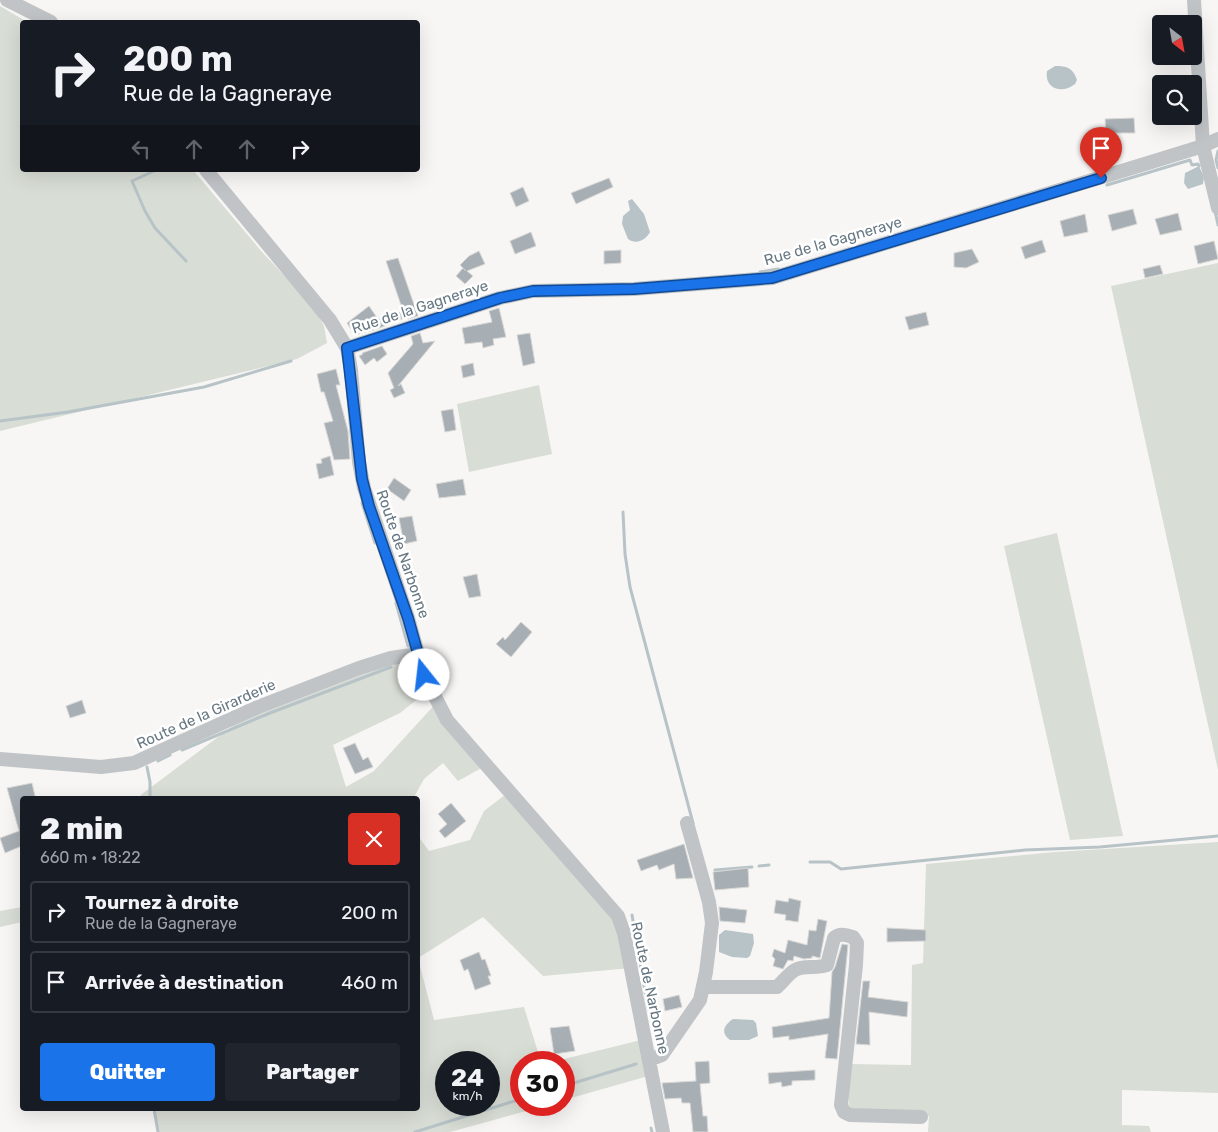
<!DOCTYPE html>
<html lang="fr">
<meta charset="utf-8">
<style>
:root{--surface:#171b24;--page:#20242c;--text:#f1f3f6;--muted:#9ea1a6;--line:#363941;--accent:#1a73e8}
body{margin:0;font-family:Rubik,sans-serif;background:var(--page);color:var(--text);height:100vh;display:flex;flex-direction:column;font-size:19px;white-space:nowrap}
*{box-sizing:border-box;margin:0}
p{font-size:16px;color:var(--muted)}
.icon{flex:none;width:28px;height:28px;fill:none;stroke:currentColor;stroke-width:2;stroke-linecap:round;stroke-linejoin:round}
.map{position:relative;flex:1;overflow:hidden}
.panel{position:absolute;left:20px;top:796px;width:400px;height:315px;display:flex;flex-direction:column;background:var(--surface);border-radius:5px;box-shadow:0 5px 20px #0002}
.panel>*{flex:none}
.banner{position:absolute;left:20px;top:20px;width:400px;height:152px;border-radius:5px;box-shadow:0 5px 20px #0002;background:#171b24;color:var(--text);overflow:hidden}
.needle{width:32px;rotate:149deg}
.controls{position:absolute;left:1152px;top:15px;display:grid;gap:10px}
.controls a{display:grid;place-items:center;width:50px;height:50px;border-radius:5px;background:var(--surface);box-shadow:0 5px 20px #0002;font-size:25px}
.speed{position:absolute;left:435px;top:1051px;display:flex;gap:10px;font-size:25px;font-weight:700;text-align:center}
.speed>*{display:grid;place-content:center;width:65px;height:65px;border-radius:50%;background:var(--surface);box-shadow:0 5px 20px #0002;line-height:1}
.speed small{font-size:12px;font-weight:400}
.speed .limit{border:8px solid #d22;background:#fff;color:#111}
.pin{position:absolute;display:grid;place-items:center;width:42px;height:42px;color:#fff;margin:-51px -21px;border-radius:50% 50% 50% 0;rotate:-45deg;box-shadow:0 0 5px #0007}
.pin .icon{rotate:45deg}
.me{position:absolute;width:55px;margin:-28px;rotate:344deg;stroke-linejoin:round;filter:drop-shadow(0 0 4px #0008)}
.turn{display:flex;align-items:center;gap:18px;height:105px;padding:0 20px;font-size:22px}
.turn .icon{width:65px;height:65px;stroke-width:2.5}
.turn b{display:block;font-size:35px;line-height:42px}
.lanes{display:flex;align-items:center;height:48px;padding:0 20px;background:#0003;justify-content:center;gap:25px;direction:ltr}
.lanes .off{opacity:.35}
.round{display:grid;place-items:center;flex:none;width:52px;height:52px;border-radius:5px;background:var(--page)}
.summary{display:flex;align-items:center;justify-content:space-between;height:85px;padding:0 20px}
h1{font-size:30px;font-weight:800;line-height:38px}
.button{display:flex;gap:10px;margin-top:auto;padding:10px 20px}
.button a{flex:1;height:58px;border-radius:5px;background:var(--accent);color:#fff;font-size:20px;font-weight:800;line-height:58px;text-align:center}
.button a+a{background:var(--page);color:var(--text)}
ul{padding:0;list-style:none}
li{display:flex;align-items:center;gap:15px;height:62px;margin:0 10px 8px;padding:0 10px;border:2px solid var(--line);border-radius:5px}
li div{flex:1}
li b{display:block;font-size:19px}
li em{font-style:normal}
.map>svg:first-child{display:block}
.green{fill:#d8ddd5;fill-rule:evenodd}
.water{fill:#b7c3c7}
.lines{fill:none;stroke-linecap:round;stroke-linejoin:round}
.stream{stroke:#b7c3c7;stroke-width:3}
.building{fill:#a7afb4;stroke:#d8d8d6}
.minor{stroke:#c0c4c7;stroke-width:14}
.route-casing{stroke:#114b97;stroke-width:12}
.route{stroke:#1a73e8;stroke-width:9}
.labels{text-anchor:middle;stroke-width:5;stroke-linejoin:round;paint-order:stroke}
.street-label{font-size:15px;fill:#677883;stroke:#fff}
</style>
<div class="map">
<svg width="1218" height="1132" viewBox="0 0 1218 1132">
<rect width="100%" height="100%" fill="#f7f6f4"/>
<path class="green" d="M0,6L27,22H22V170H193L262,252L313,306L324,326L327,343L297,359L0,431Z
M1218,263V770L1111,286Z
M539,385L552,454L469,472L457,404Z
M1057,533L1123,836L1070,840L1004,546Z
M418,654L430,689L400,713L333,745L346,787L374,771L438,701L487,765L458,781L443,763L424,779L413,799H138L142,794L258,707Z
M510,791L610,905L631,968L543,976L483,917L418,958L434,1020L524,1007L541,1062H521V1105H548L450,1132H159L154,1109H418V836L429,851L470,840L484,811ZM446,1062H489V1105H446Z
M1218,842V1093L1122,1090V1125L1149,1126L1151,1132H928L929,1116L850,1115L846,1064L911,1065L912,965L923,963L926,864L1055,852Z
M22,907V922L0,927V911Z
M645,1039L652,1075L564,1100V1062H552Z"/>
<path class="water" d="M1055,66C1067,66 1073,68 1077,80L1075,84C1063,94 1044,90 1047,71Z
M1199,166L1204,177L1203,184L1188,189L1184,183L1185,173Z
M632,199L644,214L650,232C646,240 636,245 628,239L622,224L623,216L630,210L628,201Z
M725,930L753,934L754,943L750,956L747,958L732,957L719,952V935Z
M733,1019L753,1020L756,1023L758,1036L749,1040H730C720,1033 724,1025 733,1019Z"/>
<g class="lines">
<path class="stream" d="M1218,151L1216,160L1218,168
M156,170L132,181L145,211L155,228L186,261
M1107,185L1190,160L1192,165L1198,164L1199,166
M1215,211L1218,225
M760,272L778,269
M0,421L68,412L204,387L291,361
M362,503L375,543
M623,512L625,554L630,587L693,823
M396,603L408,646
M182,750L270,713L391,667
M158,761L170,755
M147,767L150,782V799
M810,862H830L841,869L1025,850L1100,847L1218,836
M759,866L769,865
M715,870L752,867
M632,915L648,1009
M564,1086L636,1064
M154,1109L158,1132
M651,1128L652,1132
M415,1132L521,1099"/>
</g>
<path class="building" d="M1134,118L1135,133H1106L1105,119Z
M609,178L613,187L576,204L571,193Z
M523,187L529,201L516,207L510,193Z
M1133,209L1137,224L1112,231L1108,215Z
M1178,213L1182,230L1160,235L1155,219Z
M1085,214L1088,232L1064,237L1060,221Z
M531,232L536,246L515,254L510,241Z
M1042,240L1046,252L1025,259L1021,247Z
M1214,241L1218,259L1198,264L1194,246Z
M972,249L979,262L966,268L954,267V253Z
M621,250V263L604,264V251Z
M479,251L485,264L467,271L473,276L465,284L456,276L463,268L466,271L460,265L469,256Z
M398,258L418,316L408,319L407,317L377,329L355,335L347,323L369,306L378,319L403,311L386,261Z
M1160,265L1163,274L1145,278L1143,269Z
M499,308L506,337L493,339L494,345L483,348L482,342L465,344L462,328L492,322L489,311Z
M926,312L929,325L909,330L905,317Z
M420,333L423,343L435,341L398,386L401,384L405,393L394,398L390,390L394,388L388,373L413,344L411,336Z
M530,333L535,363L523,366L517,335Z
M382,346L387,354L377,362L374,358L365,365L359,356L363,354L362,353Z
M473,363L475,375L463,378L461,366Z
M336,369L340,385H336L348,431L350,459L334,460L324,423L333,421L324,392H321L317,374Z
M453,409L456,430L445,432L441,411Z
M330,456L334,475L319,479L316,464L322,463L321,459Z
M394,478L411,490L404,501L387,489Z
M463,479L466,495L439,498L436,484Z
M412,516L417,541L404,544L399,518Z
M477,574L481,596L469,598L463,577Z
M521,622L532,632L511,657L496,644L503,637L505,640Z
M82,700L86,713L70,718L66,706Z
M355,743L363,760L368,757L373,767L355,774L343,748Z
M32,783L35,796L22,799V846L5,853L0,838L19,831L7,788Z
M451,803L466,821L445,838L439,831L447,824L438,814Z
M684,844L693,878L676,879L674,864L659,870L657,865L641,871L637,860Z
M748,868L749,887L715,890L713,872Z
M789,898L801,901L798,922L785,920L786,915L774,913L776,900L788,902Z
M719,907L747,910L745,923L720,921Z
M818,919L827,921L820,958L812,956V958L804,959L794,956L793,961L788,960L783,969L773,966L775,959L772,956L774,949L785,953L788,940L807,945L809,930L816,931Z
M887,928L926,930V941L887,942Z
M842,944L848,945L837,1059L825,1058L828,1034L789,1040V1036L773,1038L772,1027L829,1018L832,972L835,967Z
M479,952L482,960L485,959L491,976H488L491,984L475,990L468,969L464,971L460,960Z
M863,981H870L868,997L908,1002L907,1017L869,1012L870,1045L856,1044Z
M679,995L682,1007L665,1011L663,999Z
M569,1026L575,1051L554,1054L550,1028Z
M709,1061L710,1083L700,1084L703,1116H707L708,1132H693L690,1103H682L681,1098L665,1099L662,1083L696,1081L695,1062Z
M815,1070V1080L792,1081V1085L782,1087L781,1082L769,1084L768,1073Z"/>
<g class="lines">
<path class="minor" d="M7,0L51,22
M1194,0L1203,146L1218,208
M206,170L330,320L347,348L351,370L359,462L364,488L408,618L424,675L447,720L618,916L624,933L663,1132
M347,348L500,298L533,291L634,289L772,278L1161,159L1203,146L1218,139
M0,759L101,767L134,763L258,707L359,668L391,658L418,654
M703,987H777C783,982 788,974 795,970C804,965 817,969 827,965L834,938C840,933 845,935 853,937L857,943L856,965L841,1105L844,1112L850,1115L921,1117
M649,1060L662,1055L700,1000L706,972L712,923L709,902L687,823"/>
</g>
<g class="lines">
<g class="route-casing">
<path id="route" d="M424,675L408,618L369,506L362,479L347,348L500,298L533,291L634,289L772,278L1101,178"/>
</g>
<use href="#route" class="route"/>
</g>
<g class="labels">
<g class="street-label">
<text transform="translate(833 241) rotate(-16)" y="5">Rue de la Gagneraye</text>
<text transform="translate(420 307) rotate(-18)" y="5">Rue de la Gagneraye</text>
<text transform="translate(403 554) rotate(71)" y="5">Route de Narbonne</text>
<text transform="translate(206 714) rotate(-24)" y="5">Route de la Girarderie</text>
<text transform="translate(650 988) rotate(78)" y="5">Route de Narbonne</text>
</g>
</g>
</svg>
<div class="controls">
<a><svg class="needle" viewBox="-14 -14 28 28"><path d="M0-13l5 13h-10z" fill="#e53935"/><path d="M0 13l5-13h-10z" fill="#9ea1a6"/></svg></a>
<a><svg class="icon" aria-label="search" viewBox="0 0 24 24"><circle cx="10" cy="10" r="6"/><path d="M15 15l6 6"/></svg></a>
</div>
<div class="speed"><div>24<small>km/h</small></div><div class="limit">30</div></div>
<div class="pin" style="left:1101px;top:178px;background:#d93025"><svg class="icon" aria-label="arrive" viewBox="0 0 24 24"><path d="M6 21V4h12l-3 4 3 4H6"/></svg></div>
<svg class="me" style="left:424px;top:675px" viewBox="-20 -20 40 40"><circle r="19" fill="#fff"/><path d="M0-13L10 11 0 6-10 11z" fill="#1a73e8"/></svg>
<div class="banner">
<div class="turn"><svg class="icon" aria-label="right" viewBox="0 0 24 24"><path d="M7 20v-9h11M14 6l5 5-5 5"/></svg><div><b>200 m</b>Rue de la Gagneraye</div></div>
<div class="lanes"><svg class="icon off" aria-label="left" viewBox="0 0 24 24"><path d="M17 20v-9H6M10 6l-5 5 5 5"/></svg><svg class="icon off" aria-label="ahead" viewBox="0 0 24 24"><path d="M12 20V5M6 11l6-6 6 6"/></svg><svg class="icon off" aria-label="ahead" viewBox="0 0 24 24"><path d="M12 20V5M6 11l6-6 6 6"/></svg><svg class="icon" aria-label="right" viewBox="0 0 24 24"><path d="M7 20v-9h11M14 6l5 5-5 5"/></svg></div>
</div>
<section class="panel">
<div class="summary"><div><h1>2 min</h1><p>660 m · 18:22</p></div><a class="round" style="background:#d93025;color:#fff"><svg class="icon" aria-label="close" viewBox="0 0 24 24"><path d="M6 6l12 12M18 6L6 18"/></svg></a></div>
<ul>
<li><svg class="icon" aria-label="right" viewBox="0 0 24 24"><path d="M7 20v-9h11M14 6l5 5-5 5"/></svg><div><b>Tournez à droite</b><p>Rue de la Gagneraye</p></div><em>200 m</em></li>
<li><svg class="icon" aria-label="arrive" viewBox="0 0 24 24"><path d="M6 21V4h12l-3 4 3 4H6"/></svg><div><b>Arrivée à destination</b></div><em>460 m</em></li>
</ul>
<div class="button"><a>Quitter</a><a>Partager</a></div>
</section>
</div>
